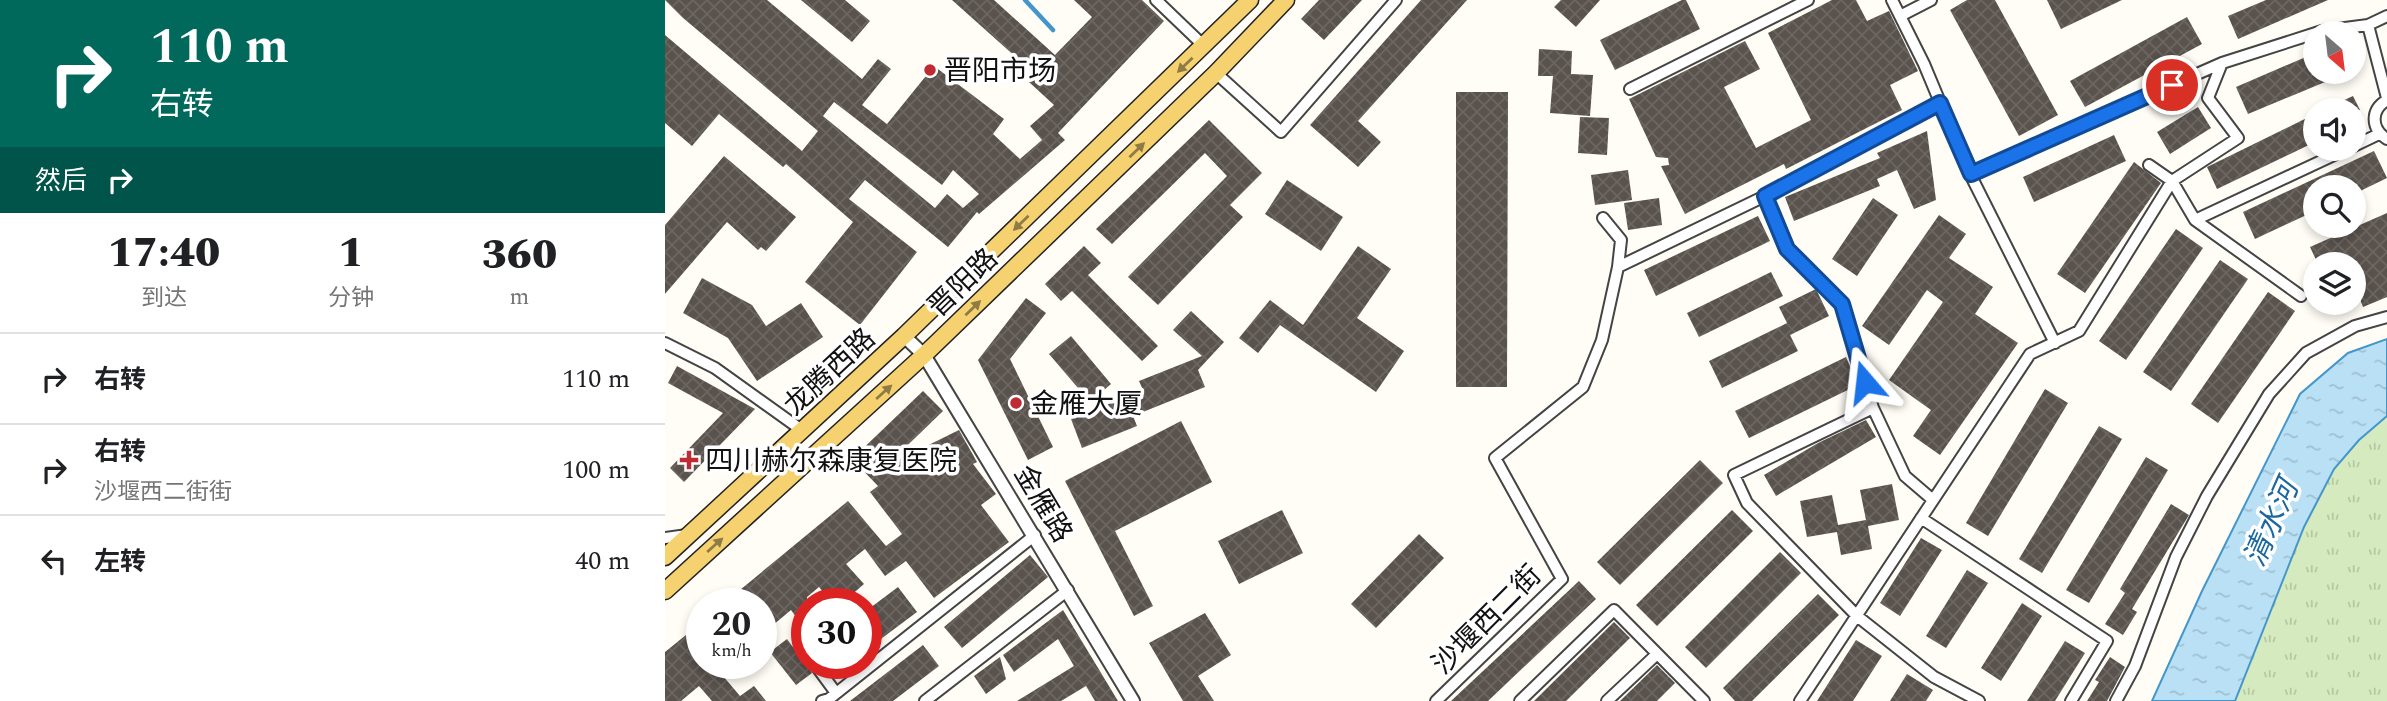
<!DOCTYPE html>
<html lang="zh">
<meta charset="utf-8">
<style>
:root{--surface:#fff;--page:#f6f6f6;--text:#202124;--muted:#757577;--line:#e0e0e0}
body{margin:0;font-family:Spectral,"Noto Sans SC",serif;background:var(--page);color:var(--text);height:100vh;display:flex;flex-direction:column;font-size:26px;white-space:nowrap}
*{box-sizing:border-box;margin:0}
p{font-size:23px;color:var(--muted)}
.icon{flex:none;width:38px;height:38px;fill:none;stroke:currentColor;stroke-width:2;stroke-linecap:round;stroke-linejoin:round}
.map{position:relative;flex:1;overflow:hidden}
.side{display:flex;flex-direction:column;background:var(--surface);width:665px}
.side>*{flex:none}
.top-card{background:#00695c;color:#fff;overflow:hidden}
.needle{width:46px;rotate:152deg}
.tools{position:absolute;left:1638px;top:21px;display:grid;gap:14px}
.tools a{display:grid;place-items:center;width:63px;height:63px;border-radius:50%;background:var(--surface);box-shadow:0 4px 10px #0003;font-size:35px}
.speed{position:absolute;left:21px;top:588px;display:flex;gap:14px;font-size:35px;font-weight:700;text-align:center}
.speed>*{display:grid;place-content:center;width:91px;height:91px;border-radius:50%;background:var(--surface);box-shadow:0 4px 10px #0003;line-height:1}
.speed small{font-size:18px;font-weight:400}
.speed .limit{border:10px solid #d22;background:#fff;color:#111}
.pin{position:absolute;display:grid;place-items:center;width:60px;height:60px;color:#fff;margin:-30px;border:4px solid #fff;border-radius:50%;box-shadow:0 2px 7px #0007}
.me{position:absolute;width:77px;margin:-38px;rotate:343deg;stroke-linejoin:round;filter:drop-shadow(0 0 5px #0008)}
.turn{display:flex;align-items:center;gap:24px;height:147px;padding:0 35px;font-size:32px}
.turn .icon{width:91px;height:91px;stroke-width:2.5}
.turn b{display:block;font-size:49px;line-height:60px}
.then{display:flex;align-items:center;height:66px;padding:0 35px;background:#0003;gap:14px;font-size:26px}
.eta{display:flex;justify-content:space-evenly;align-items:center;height:119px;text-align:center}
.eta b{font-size:42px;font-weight:800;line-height:49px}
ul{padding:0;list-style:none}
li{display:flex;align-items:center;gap:21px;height:91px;padding:0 35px;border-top:2px solid var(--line)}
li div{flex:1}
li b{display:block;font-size:26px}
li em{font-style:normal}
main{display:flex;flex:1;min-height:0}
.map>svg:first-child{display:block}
.park{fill:url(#park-tufts)}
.water{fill:url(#water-ripples);stroke:#4396cb;stroke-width:2}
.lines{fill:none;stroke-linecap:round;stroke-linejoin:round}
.stream{stroke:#4396cb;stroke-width:4.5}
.building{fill:url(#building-cross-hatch);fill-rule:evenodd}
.minor-casing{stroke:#444;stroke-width:14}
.tertiary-casing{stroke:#444;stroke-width:16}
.primary-casing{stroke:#222;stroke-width:19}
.minor{stroke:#fff;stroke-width:10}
.tertiary{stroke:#fff;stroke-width:12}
.primary{stroke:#f5d26f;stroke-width:16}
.oneway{fill:#8e7b45}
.route-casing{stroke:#114b97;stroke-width:18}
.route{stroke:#1a73e8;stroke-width:12}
.poi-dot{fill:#bf2b33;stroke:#fff;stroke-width:2.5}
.labels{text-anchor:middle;stroke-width:7;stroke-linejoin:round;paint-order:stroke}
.poi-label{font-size:28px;fill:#111;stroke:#fff;text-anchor:start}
.street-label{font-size:28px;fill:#111;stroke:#fff}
.water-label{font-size:30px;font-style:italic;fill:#1b68a1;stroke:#fff}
</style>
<main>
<section class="side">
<div class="top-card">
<div class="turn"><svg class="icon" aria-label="right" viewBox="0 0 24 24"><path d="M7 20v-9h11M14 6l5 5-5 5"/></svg><div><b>110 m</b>右转</div></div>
<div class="then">然后<svg class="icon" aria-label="right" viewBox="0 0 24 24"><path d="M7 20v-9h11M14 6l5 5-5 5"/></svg></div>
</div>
<div class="eta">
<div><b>17:40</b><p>到达</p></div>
<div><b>1</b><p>分钟</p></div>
<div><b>360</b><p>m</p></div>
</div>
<ul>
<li><svg class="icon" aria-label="right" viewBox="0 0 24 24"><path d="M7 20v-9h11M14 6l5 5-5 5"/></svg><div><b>右转</b></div><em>110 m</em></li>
<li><svg class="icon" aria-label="right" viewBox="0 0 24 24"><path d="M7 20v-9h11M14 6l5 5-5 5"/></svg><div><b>右转</b><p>沙堰西二街街</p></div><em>100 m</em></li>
<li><svg class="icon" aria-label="left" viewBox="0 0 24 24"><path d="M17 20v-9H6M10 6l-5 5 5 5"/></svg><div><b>左转</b></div><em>40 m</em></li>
</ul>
</section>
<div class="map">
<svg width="1722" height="701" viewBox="0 0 1722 701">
<defs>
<pattern id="park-tufts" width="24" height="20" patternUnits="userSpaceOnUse" patternTransform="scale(1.75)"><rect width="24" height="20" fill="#d5eabe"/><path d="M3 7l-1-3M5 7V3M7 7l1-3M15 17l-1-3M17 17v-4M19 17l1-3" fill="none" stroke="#b6c8a2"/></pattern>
<pattern id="water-ripples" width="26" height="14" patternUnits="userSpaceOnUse" patternTransform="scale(1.75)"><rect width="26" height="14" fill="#bae0f5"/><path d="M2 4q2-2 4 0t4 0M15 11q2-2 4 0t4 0" fill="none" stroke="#9fbfd1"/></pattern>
<pattern id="building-cross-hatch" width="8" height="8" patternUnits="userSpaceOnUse" patternTransform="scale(1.75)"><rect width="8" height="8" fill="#59524d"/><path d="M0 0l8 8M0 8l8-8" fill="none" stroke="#6c6662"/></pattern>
</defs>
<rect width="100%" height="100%" fill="#fffdf5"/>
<path class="park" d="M1722,416V701H1570L1639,527L1669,469L1694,440Z"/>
<path class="water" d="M1722,339V416L1694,440L1669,469L1639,527L1570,701H1487L1537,591L1635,394L1683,353Z"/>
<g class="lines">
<path class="stream" d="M360,0L388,30"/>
</g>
<path class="building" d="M0,0H102L197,79L213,59L226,69L197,105L222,124L269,66L339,119L328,134L355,159L377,140L365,126L389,105L364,82L371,75L287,0H329L390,55L427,17L409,0H477L499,21L393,133L400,140L314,214L312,212L283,247L200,180L184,199L252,252L195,325L140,282L188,222L121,164L118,167L54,114L27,146L0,123V35L137,151L153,131L18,18ZM169,102L277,185L288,170L314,194L298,208L282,194L270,208L158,116Z
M136,0H180L205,21L187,42Z
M654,0H697L659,40L636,19Z
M756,0H802L693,121L716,142L693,167L645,125Z
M896,0H935L911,27L889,7Z
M1017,0H1021L1035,29L950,70L935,40Z
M1167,0H1191L1202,21L1224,11L1253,71L1225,85L1237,110L1121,169L1119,164L1020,214L996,166L1004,165L1003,158L991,157L964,99L1080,41L1095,69L1059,87L1091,148L1146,120L1103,33Z
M1302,0H1330L1393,115L1354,136L1285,10Z
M1382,0H1457L1396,29Z
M1601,0H1663L1573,39L1563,16Z
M1522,17L1537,44L1420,107L1405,81Z
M874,49L907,51L906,74L928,75L925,116L885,113L888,76H873Z
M1650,53V72H1684L1583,114L1571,87Z
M791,92H843L842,387H791Z
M1688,96L1695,110H1658Z
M1533,107L1546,128L1505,154L1492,132Z
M1650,114V142L1552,189L1542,167Z
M915,117L944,118L942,155L913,153Z
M544,120L597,173L565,205L578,217L493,305L463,277L562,176L540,153L447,244L431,229Z
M1262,131L1271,200L1249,209L1232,170L1212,179L1215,186L1129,221L1120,197L1215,158L1212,153Z
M1449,135L1461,161L1369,202L1358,177Z
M1709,151L1722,178L1689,194V187H1650V211L1590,239L1578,212Z
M59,156L131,217L101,251L96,247L93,250L62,222L0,294V225Z
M1469,162L1496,183L1420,293L1392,274Z
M963,170L967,200L930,205L926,175Z
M622,180L678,217L656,251L600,214Z
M994,198L997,225L963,230L959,203Z
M1208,198L1233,215L1192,276L1167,259Z
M1722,213V297L1698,307L1689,284V264H1653L1645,247Z
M1274,215L1301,234L1284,258L1328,287L1310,314L1353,343L1275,455L1248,436L1266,410L1224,380L1278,302L1262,290L1224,345L1197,326Z
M1093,216L1105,241L991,296L979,270Z
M1511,229L1538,248L1461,360L1434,341Z
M419,246L436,263L423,275L493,346L477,361L407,291L396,301L380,284Z
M693,246L726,269L692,318L739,351L711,392L615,325L593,353L574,338L605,300L638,325Z
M1555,260L1583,279L1506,391L1478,372Z
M1106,272L1118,296L1034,337L1022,313Z
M37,278L87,305L101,326L136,303L158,337L92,381L63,338L18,313Z
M1151,289L1164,316L1125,335L1133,351L1057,388L1044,361L1122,323L1114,307Z
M1603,292L1630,311L1553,423L1526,404Z
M361,298L381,313L345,359L388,447L363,460L313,360Z
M526,311L559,342L533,370L540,387L468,416L472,426L417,448L406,419L478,390L474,381L537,356L508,330Z
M406,336L446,384L425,402L384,354Z
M1181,357L1193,385L1084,438L1070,411Z
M12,366L90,409L19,482L5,468L58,413L3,383Z
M1380,389L1403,403L1323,536L1301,523Z
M258,391L278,411L221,466L294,430L312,462L308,464L331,494L316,505L344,542L269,598L241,561L220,576L200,549L181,564L199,584L176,604H168L154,587L142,597V632L126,610L96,635V604H58L183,501L221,546L237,534L205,492L213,486L187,459Z
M1201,420L1211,437L1111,496L1099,475L1153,443Z
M516,421L547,482L450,531L488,606L469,616L400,481Z
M1434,426L1457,439L1377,573L1354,559Z
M1481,457L1503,470L1424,603L1401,590Z
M1035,460L1058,483L955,585L932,562Z
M1227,484L1234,520L1203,526L1207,549L1176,555L1172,532L1142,537L1135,501L1167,495L1173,525L1201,520L1195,490Z
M1506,504L1524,515L1467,609L1472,612L1458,635L1440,624L1460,593L1455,589Z
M617,510L638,553L574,584L553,541Z
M1067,510L1088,531L992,626L971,605Z
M754,534L779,558L711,628L686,604Z
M1256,538L1277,550L1235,616L1215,603Z
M1115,552L1136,573L1041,668L1020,647Z
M365,555L383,577L297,648L279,627Z
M1302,570L1323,583L1281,648L1261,636Z
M914,581L931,599L823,701H786Z
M233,587L252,612L201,650V611Z
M1153,594L1174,615L1087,701H1070L1058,688Z
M1357,603L1377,616L1336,681L1316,668Z
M398,610L453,701H430L421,686L396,701H352L409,666L393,639L349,672L338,655Z
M540,613L566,655L533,676L549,701H518L484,643Z
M37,622V663H62L53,670L75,696L89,686L101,701H47L34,686L16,701H0V652Z
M949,622L965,638L901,701H869Z
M122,639L147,673L131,685L105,652Z
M1191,640L1217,656L1188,701H1152Z
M1400,641L1420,653L1390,701H1362Z
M258,645L274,666L228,701H185Z
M335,657L341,679L321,694L309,676Z
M1445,657L1460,667L1442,701H1422L1434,682L1430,680Z
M992,665L1010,683L992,701H955Z
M1242,674L1268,690L1261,701H1225Z"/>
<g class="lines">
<g class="minor-casing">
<path id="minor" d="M491,0L539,46
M1227,0L1259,64L1305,174L1390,343
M1235,16L1266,0
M1703,25L1722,98
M551,73L616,132L731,0
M965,89L1143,0
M1722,100C1705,110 1706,129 1722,139
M1689,146L1714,134
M1484,165L1507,181L1530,220L1636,296
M1305,174L1557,63L1657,31L1703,25L1722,16
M1100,196L1122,249L1177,304L1208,408L1240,476L1268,500
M1530,220L1682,149
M953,267L1100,196L1275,102
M0,343L50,368L138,431
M1208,408L1069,475L1082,503L1192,616L1269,677L1314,701
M1256,518L1442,641L1406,701
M0,538L22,535
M138,649L142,653
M149,663L171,693
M157,701L164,699L370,535
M260,701L403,590
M771,701L897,579L830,458L918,387L937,340L953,267L956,240L938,218
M855,701L949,610L1039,701
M942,701L992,654
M1135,701L1365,354L1414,331L1507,181L1573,138L1543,98L1557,63
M1451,701L1470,666L1511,557L1542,496L1604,394L1641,353L1690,326L1722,317"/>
</g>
<g class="tertiary-casing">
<path id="tertiary" d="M239,336L259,355L468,701"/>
</g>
<g class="primary-casing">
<path id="primary" d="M0,557L239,336L585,0
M0,591L259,355L551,73L621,0"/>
</g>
<use href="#minor" class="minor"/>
<use href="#tertiary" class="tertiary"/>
<use href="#primary" class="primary"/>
</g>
<defs><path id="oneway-solid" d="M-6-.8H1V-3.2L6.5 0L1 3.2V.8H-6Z" transform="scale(1.75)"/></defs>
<g class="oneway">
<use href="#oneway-solid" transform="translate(520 65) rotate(136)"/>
<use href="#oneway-solid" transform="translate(472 150) rotate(-44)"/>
<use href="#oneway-solid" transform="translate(356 223) rotate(136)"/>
<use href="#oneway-solid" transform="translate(308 308) rotate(-44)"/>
<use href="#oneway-solid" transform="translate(219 392) rotate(-42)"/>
<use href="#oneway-solid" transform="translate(50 545) rotate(-42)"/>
</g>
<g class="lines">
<g class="route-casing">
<path id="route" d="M1200,382L1177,304L1122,249L1100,196L1275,103L1306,174L1507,85"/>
</g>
<use href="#route" class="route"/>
</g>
<g class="poi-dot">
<circle cx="265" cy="70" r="7"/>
<circle cx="351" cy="403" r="7"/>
<path d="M20.5 449.5h7v7h7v7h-7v7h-7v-7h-7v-7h7z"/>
</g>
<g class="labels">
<g class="poi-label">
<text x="279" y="80">晋阳市场</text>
<text x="365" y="413">金雁大厦</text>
<text x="40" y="470">四川赫尔森康复医院</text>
</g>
<g class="street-label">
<text transform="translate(297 282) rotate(-44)" y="10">晋阳路</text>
<text transform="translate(164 371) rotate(-43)" y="10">龙腾西路</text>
<text transform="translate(379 503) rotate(59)" y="10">金雁路</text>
<text transform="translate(821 619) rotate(-45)" y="10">沙堰西二街</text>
</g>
<g class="water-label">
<text transform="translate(1606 523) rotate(-66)" y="10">清水河</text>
</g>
</g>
</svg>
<div class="tools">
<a><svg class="needle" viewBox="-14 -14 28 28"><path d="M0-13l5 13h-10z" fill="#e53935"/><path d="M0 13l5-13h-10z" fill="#757577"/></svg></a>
<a><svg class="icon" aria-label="sound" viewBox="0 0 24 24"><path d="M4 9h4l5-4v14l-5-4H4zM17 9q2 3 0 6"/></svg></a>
<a><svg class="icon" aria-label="search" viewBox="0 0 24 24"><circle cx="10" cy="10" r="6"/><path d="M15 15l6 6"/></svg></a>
<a><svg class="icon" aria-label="layers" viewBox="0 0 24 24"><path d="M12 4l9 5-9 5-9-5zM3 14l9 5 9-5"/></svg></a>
</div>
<div class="speed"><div>20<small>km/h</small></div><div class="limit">30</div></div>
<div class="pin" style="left:1507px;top:85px;background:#d93025"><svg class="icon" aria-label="arrive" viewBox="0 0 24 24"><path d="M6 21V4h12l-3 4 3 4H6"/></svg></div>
<svg class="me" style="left:1200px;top:382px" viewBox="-20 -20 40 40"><path d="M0-17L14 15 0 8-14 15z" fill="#1a73e8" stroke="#fff" stroke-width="4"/></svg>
</div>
</main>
